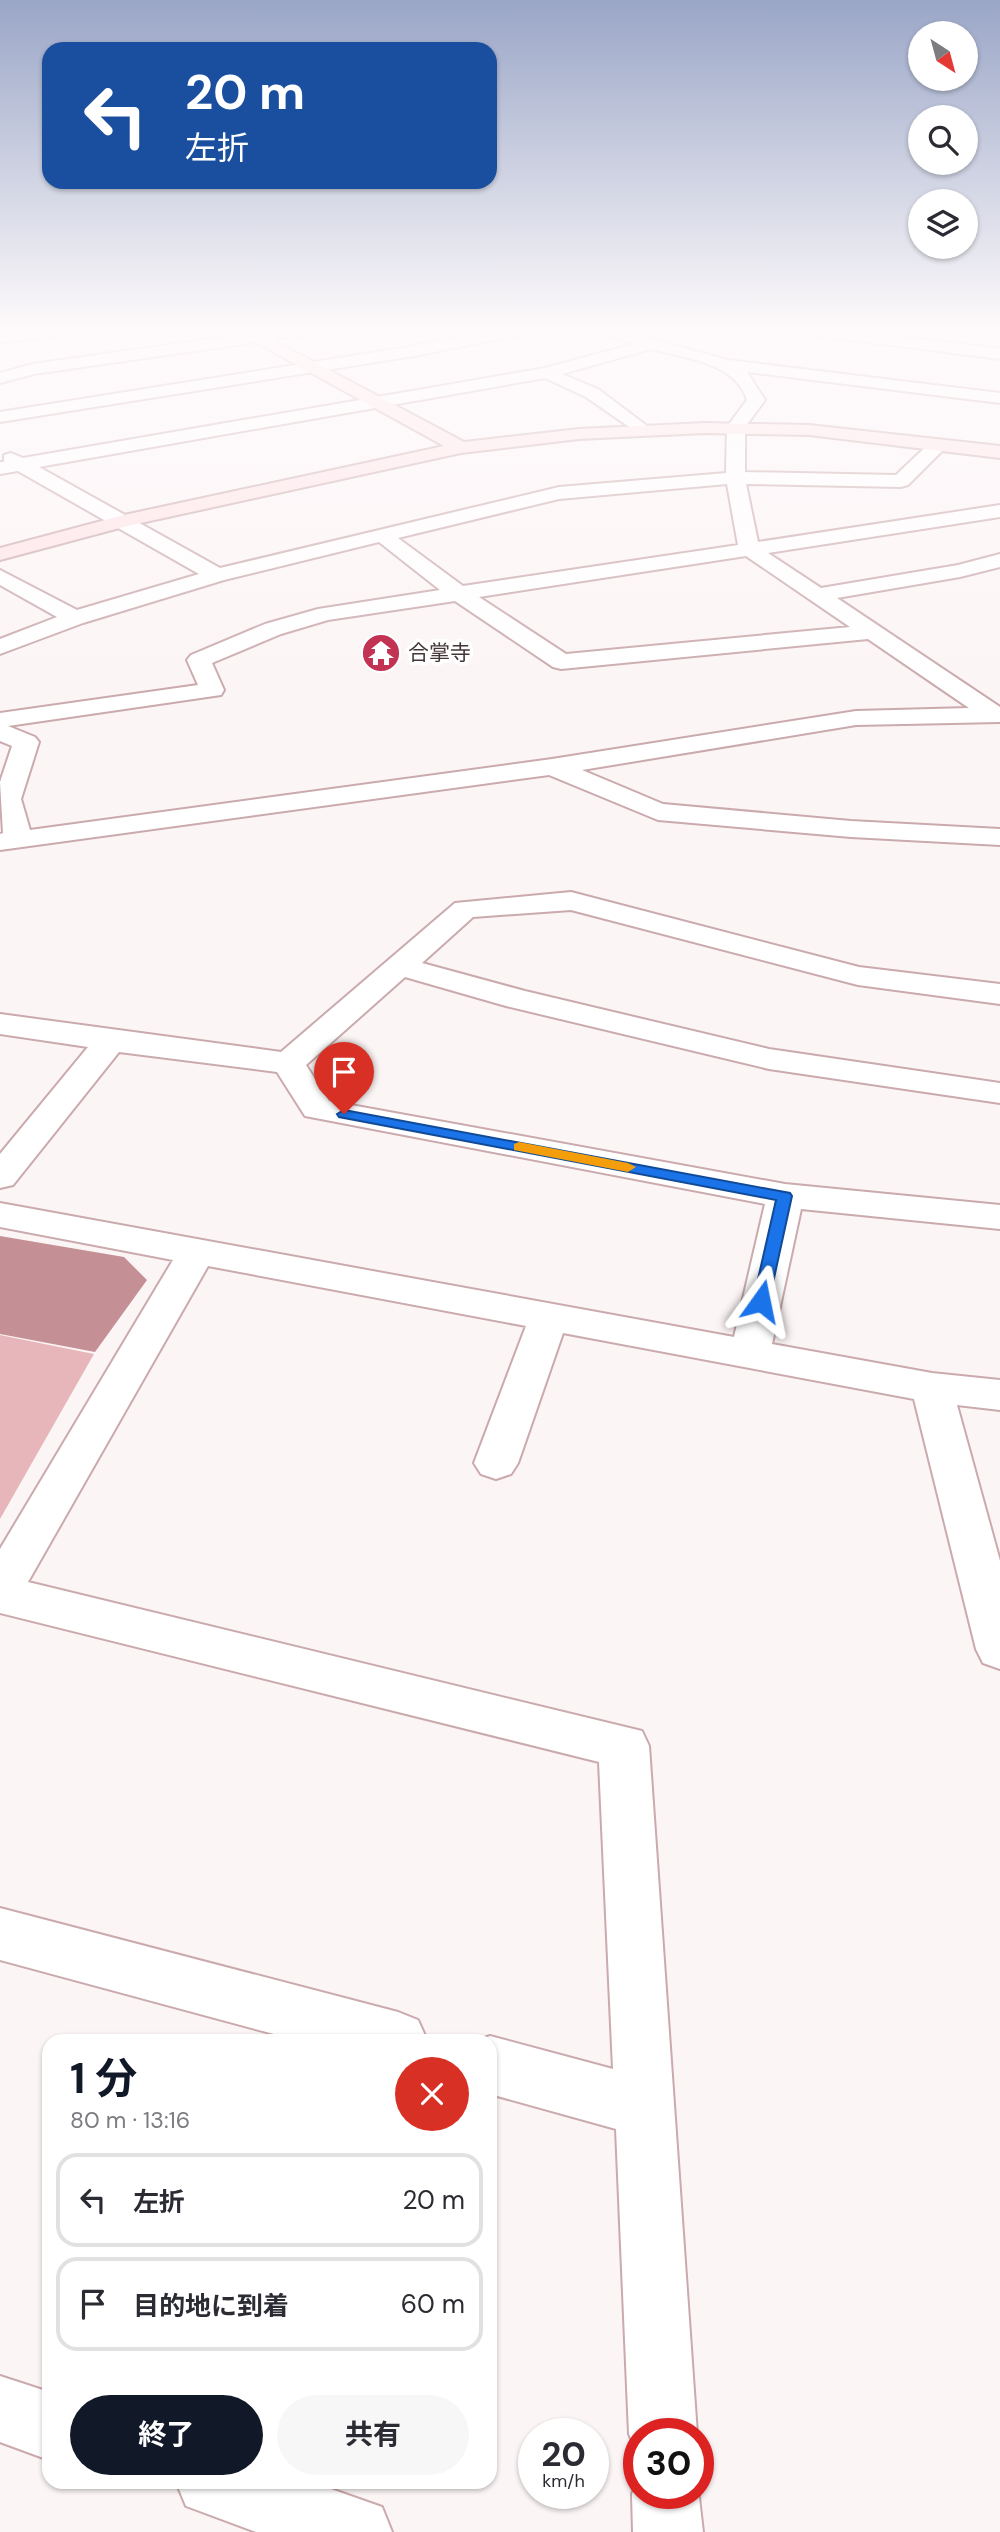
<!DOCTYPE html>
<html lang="ja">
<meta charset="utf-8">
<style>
:root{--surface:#fff;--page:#f7f7f7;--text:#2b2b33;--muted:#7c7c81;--line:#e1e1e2;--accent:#111827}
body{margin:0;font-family:"DM Sans","Noto Sans JP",sans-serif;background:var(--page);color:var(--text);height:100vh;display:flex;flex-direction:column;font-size:26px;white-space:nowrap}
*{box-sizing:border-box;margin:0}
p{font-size:23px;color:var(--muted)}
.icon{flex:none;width:38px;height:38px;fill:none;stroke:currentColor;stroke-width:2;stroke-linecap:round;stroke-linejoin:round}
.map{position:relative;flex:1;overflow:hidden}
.sheet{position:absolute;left:42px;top:2034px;width:455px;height:455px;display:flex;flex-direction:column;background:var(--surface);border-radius:21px;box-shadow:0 2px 5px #0004}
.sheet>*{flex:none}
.guide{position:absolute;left:42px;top:42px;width:455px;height:147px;border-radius:21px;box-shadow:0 2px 5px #0004;background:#1a4fa0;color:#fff;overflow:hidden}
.needle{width:46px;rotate:144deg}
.controls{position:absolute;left:908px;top:21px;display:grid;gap:14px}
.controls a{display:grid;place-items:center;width:70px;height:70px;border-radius:50%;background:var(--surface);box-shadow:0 2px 5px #0004;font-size:35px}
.speed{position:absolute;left:518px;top:2418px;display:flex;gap:14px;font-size:35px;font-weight:700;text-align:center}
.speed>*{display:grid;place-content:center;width:91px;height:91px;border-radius:50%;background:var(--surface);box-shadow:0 2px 5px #0004;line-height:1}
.speed small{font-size:18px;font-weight:400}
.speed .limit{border:10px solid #d22;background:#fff;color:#111}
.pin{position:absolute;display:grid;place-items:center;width:60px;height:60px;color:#fff;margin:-72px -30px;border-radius:50% 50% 50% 0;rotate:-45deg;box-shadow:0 0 7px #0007}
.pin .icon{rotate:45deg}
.me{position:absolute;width:77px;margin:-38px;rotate:12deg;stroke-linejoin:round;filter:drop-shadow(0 0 5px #0008)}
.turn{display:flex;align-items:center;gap:24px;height:147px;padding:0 28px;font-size:32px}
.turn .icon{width:91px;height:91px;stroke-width:2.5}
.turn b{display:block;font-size:49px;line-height:60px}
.round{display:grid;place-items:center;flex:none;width:74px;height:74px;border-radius:37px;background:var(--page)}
.overview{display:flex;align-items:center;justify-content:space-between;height:119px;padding:0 28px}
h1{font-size:42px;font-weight:700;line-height:52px;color:var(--accent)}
.primary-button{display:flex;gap:14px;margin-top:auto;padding:14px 28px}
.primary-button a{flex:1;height:80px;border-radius:42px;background:var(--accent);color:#fff;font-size:28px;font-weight:700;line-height:80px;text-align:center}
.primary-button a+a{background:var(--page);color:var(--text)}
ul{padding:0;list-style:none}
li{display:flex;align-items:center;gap:21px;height:94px;margin:0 14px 10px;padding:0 14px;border:4px solid var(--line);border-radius:21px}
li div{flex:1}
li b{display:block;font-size:26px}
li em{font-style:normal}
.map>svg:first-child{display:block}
.green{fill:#e6b6ba}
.water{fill:#c59095}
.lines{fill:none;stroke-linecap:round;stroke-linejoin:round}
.street-casing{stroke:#caaaad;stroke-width:4}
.secondary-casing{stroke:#caaaad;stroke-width:4}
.street{fill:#fff;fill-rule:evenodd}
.secondary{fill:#fee3e6;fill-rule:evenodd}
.route{fill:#1a73e8;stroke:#114b97;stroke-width:2}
.slow{fill:#f59e0b}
.labels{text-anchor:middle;stroke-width:7;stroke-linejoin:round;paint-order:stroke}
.far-poi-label{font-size:21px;fill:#433637;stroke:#fff;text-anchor:start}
</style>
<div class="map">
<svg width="1000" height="2532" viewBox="0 0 1000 2532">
<rect width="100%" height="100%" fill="#fcf5f6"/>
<path class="green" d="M0,1335L94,1354L0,1519Z"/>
<path class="water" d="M0,1236L124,1257L147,1280L95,1352L0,1334Z"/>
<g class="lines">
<g class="street-casing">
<path id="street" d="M31,329H74L66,334L0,343V333Z
M280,329H322L314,334L34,374L0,383V373L33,364Z
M500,329H532L524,334L414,356L0,422V412L414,346Z
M590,329H616L728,360L1000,393V403L747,372L765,400L745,427V472L896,475L933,440H945L948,444L945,448L908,485L901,487L746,484L758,542L1000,505V517L768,553L821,588L958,565L1000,554V567L960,577L837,598L1000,707V722L856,725L582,770L663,804L851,821L1000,829V845L851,837L658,820L549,775L0,850V834L3,833L0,782L12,746L0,741V713L198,685L187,660L191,655L265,624L318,609L440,590L379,542L224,580L83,623L0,654V639L57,617L0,585V570L77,610L199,574L18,471L0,474V462H4V455L11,453L23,458L545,368L634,344ZM651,349C684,358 736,362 747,400L727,427L726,473L559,487L220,568L39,467L545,378L586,397L641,435L647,434L650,430L647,426L598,389L562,374ZM727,484L738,545L463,586L398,538L559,499ZM746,556L850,627L566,654L479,597ZM455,601L553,667L561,669L868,639L969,708L856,711L552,759L30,830L21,799L39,742L35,737L8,726L221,695L224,690L212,663L281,634L328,620Z
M796,329H842L1000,349V359L804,334Z
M571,892L859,967L1000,984V1004L858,985L571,910L473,917L422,963L525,991L769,1049L1000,1083V1103L769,1069L506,1006L405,977L306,1065L329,1101L785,1184L1000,1205V1229L801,1209L772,1344L932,1373L1000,1380V1410L957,1405L1000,1561V1669L983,1663L976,1649L914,1399L563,1333L518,1463L511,1474L496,1479L481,1474L474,1463L526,1326L208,1266L28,1582L642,1731L649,1746L697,2434H639V2457L629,2434L616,2129L490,2094V2040H479L490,2036L613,2069L599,1762L0,1613V1549L173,1260L0,1227V1203L734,1337L765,1204L305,1116L277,1072L119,1052L13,1185L0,1188V1154L88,1047L0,1034V1014L281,1052L455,903Z
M0,1908L398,2012L418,2020L427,2040H296L0,1960Z
M0,2376L49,2392V2460L0,2442Z
M639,2477V2494H698V2489L703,2532H633L632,2494Z
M176,2482H311L382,2507L392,2532H256L186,2506Z"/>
</g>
<g class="secondary-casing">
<path id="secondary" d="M232,329H252L464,442L579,429L705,423L809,425L1000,446V458L809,435L705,433L579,439L461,453L127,526L0,560V548L124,515L444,446Z"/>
</g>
<use href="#street" class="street"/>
<use href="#secondary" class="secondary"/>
</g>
<linearGradient id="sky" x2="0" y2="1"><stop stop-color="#9aa6c7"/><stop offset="0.48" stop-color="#fefafb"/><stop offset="1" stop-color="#fefafb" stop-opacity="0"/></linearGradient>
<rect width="1000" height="684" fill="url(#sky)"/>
<path class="route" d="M344,1110L790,1193L792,1196L769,1301L761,1307L753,1301L776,1200L339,1117L337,1114Z"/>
<path class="slow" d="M519,1142L628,1163L636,1167L628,1172L514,1150V1144Z"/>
<defs>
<g id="temple-disc" transform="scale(2.0125)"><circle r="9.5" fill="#c23253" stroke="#fff"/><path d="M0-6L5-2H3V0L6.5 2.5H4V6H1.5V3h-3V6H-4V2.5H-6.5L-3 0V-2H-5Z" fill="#fff"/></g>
</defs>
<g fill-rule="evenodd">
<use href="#temple-disc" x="381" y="653"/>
</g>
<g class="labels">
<g class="far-poi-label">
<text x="408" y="660">合掌寺</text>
</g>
</g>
</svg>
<div class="controls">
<a><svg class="needle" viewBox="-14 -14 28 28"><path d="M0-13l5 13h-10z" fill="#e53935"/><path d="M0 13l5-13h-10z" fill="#7c7c81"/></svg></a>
<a><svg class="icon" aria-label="search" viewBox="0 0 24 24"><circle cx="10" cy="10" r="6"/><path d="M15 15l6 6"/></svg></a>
<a><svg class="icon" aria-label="layers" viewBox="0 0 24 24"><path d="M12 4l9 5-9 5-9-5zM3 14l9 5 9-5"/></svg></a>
</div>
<div class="speed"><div>20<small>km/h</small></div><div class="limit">30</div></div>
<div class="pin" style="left:344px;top:1114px;background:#d93025"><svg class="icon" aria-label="arrive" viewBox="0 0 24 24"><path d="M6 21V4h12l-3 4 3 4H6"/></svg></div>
<svg class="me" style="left:761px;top:1301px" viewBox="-20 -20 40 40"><path d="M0-17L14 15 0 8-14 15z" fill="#1a73e8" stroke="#fff" stroke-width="4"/></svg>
<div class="guide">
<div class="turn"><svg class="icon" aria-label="left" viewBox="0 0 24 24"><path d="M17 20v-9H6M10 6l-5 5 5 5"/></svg><div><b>20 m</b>左折</div></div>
</div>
<section class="sheet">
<div class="overview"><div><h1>1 分</h1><p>80 m · 13:16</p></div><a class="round" style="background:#d93025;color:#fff"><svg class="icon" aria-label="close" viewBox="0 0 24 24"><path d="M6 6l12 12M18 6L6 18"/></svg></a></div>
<ul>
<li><svg class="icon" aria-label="left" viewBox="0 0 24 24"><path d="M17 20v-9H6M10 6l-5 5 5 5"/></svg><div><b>左折</b></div><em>20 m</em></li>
<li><svg class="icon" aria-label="arrive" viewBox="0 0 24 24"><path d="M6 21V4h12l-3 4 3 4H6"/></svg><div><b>目的地に到着</b></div><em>60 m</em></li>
</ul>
<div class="primary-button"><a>終了</a><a>共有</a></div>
</section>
</div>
